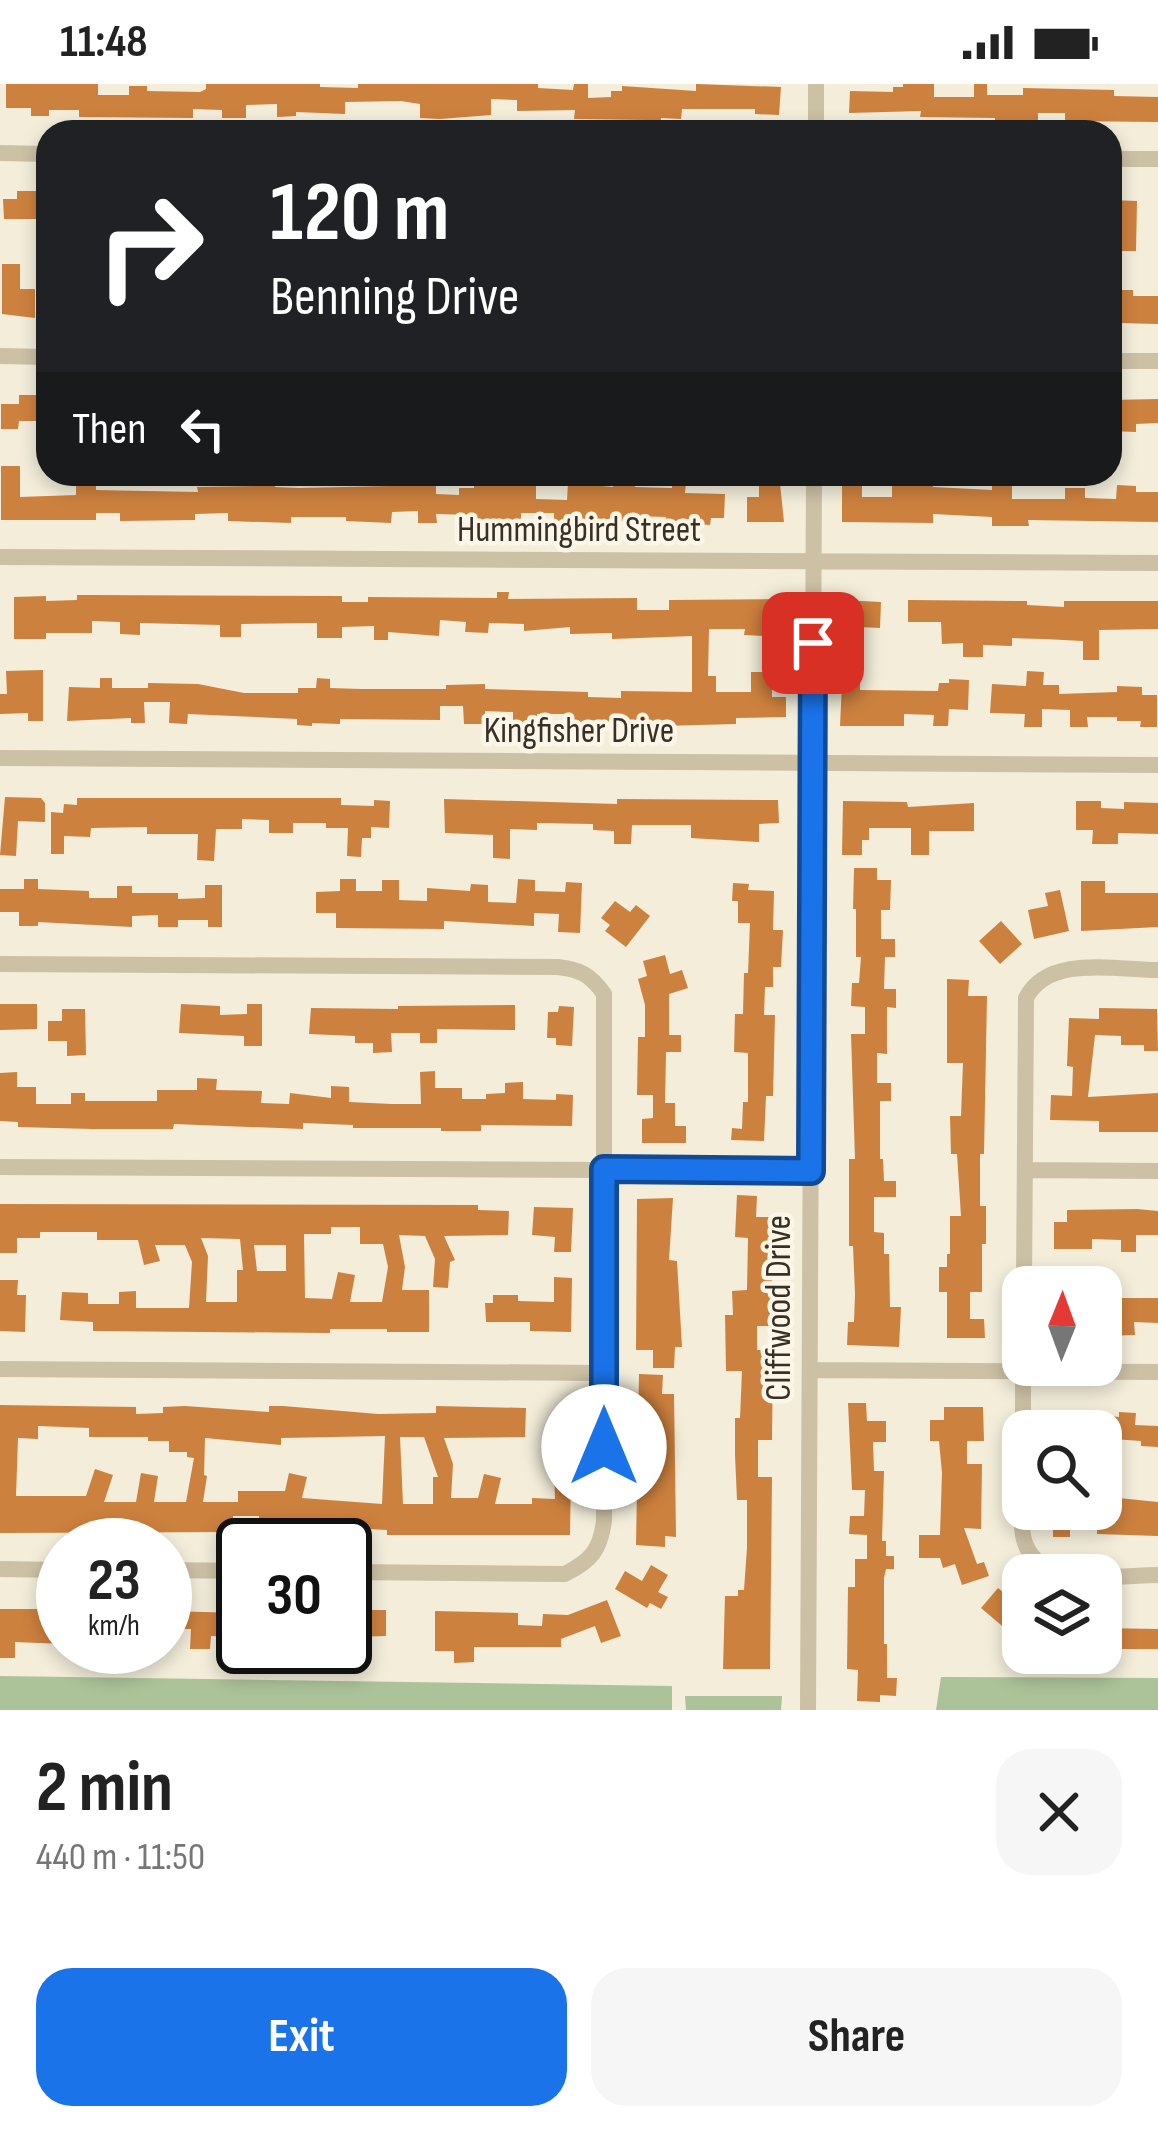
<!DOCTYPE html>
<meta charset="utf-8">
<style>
:root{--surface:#fff;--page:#f6f6f6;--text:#222;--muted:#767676;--accent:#1a73e8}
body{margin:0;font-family:"Sofia Sans Condensed",sans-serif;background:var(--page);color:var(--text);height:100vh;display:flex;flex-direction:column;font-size:45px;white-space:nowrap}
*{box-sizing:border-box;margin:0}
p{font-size:39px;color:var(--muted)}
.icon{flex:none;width:66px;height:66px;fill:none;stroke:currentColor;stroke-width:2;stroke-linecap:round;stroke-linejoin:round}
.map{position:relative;height:1626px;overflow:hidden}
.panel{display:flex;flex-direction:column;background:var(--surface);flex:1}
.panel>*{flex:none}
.guide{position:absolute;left:36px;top:36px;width:1086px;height:366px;border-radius:36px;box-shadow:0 6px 18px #0003;background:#202124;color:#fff;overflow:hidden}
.needle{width:78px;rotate:1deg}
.buttons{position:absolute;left:1002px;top:1182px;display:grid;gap:24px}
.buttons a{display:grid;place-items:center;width:120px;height:120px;border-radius:24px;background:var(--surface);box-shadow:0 6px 18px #0003;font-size:60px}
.speed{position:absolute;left:36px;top:1434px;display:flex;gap:24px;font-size:60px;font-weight:700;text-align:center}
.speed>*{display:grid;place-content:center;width:156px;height:156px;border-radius:50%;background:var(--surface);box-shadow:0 6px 18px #0003;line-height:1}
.speed small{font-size:30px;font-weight:400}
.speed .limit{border:6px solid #111;border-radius:18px;background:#fff;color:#111}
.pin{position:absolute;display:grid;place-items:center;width:102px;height:102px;color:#fff;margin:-51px;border-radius:24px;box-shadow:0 6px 18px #0006}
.me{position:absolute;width:132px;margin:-66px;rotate:0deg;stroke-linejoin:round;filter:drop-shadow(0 0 9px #0008)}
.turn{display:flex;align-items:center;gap:42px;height:252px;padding:0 36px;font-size:54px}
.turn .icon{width:156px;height:156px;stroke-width:2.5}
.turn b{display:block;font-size:84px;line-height:102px}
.then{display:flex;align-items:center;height:114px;padding:0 36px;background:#0003;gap:24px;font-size:45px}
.round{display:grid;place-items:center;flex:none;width:126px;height:126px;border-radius:36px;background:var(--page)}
.overview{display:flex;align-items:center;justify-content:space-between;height:204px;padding:0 36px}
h1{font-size:72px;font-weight:700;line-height:90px}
.action{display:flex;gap:24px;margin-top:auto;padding:24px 36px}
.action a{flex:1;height:138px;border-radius:36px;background:var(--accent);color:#fff;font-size:48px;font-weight:700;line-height:138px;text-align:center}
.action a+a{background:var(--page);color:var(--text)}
.status{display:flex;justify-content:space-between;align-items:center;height:84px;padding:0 60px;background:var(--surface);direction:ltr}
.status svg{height:33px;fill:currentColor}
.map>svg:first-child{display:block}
.green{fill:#acc399}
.building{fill:#cd813e;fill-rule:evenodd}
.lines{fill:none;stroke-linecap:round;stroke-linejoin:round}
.minor{stroke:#ccc0a5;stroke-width:16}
.route-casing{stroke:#114b97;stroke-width:30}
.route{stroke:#1a73e8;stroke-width:21}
.labels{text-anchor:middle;stroke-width:9;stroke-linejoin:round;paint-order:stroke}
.street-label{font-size:36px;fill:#383027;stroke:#fbf6e7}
</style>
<div class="status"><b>11:48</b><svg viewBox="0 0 49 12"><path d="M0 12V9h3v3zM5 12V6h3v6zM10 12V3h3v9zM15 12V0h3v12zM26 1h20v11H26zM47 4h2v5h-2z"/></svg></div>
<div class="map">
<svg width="1158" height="1626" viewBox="0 0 1158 1626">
<rect width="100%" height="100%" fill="#f3edda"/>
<path class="green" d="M0,1592L672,1602V1626H0Z
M941,1593L1158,1594V1626H936Z
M685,1612H782L781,1626H686Z"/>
<path class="building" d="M6,0H98V11H129V2H147V7L200,8L206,5V0H320V3L358,4V0H538V4L573,6L574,0H588V14L611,13V7H622V2L696,7V0L781,3L779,31L755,30V25H682L681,35L661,34L660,48L646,47L647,36L574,35L575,26L517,27V16L491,15V31L440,35L420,34V20L401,17L345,18V30L296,28V32L277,33V20L246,21V34H222V26L193,25V34L79,33V26H49V32H31V24H6Z
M903,0H934V13H974V0H987V11H1023V4L1114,6V12L1158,13V38L1065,37V29H1038V37H995V34L920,33L921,27L849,29L850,7L893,8V3H903Z
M17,107H46V135H4L3,115H17Z
M1110,116L1137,117L1136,167H1121L1122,139H1110Z
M2,180H20V205H35V234L2,230Z
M1110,195H1122V206H1133V212H1158V240L1117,239V232H1110Z
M19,311H47V337H19L18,345H1V320H19Z
M1158,315V339L1136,340V348L1110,347V316Z
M1,382H20V413L76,411V402H96V406L198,408L197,403L258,402V394L275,395V403L299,404L436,401V410L459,411V404H474V396L536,398V415L567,416L568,399L613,403L614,399H635V403L672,404V399H686L685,409L725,410L724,434H711L710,441L665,438L666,433L634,432V438L586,436V439L554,438V429H521V439H474V431L436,430L437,439H418V427L392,428L391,439L346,437V433H291V439L228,437V429L195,430V436L120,437V429H96V436H1Z
M759,390H779L784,438H747V413H759Z
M842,390H862V413H892V390H933V403L992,406V390H1012V415H1065V404H1085V414L1116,415L1117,401L1136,402V408H1158V438L1028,436L1029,442H992V433L933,430V439L842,438Z
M497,508H509L508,515L637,514V526H669V516L782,515L781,553L744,551L745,545H709L708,592H716V608H751V588H772V613H786V633L736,634V640L661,642L588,636V640H571V630H537V640L513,639V628L485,627V640H464L463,622H440V636L340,635V640L312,639V642L297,641V635L188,630L187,640L169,639L170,618H144L145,639H131V634L67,637L69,603L100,604V594H112V604H148V599L198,600L244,609H298V604H316L317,594L330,595V604L361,605H446V601L485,600V605L588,608V613L621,614V607L692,608V552L612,555V549L570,550V543L524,547V540L489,539L488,549L465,548L466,538L440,536L439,552L388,548V556H374V542L342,543V554H317V539L241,540V553H220V541L140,539V551L120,550V538L92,537V549H46V555H14V513L46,512V517L77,516V511H90L342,512V518H368V513L497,514Z
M843,516L881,518L880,544L859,543L858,566L841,565Z
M908,516L1027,517V521L1064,523V517H1158V545L1099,546V576H1083V557L1044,555L1012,554V562L983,561V573H963V559L942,560L941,538H908Z
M43,586V637H28V629L0,630V610H7L6,587Z
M1027,587L1044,588L1043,601H1059V610L1117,608V602L1142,603V611H1157V643H1140L1141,637H1117V633H1087L1088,643H1070V626L1042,625V643H1024L1025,630L990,629L992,600L1026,602Z
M949,595L969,596L968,626L949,625L948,642H933L934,631L904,630V642H840L842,599H860V606L938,607L939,599H949Z
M5,713L41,714L45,719V738L18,737L16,772L0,771Z
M77,714H341V721L374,722V716L390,717L389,744L371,743V754H362L361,773L347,772L348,744H326V739H293V749H269V736L242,735V745H216L214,777L197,776L198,750H147V743L91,744L90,753L64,752V770H51V728L63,729L64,720L77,721Z
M444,715L617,720V715L778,716L779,739L759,740V758L691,754V741H632L631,760H614V747L593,746V740L537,739V746L510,745V775L493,774V751L445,749Z
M843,717L907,718L908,723L974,719V747H929V771H911V744H869V756H862V771H842Z
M1076,717H1101V724L1124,725V718L1158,719V750L1118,749V760H1092L1093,746H1076Z
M854,784H877V796H891L890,826H881V855H895V873H885L884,905H896V924L887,923V970L877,969V999H891V1017H880V1075H883L884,1097H896V1113H874V1148L884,1149V1170H889L890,1223H901L899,1263L847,1261L848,1238H854L855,1210L853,1162H849V1075H855L851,950H865V923L851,922L852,899H859L861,873H856V825H853Z
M24,795H38V805L89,807V814H117V802H132V809H178V815L205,814V801H222V843H208V836H178V843H158V831L132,832V843L38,838V842H19V828H0V805H24Z
M340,795H356V807H382V796H399V816L427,817V804L470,807L471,800L488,801V818L516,819L518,795L535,796V807L565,808L566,798L582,799L580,849L558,848L559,830L534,829V842L444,837V845L336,844V829H316V808L340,807Z
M1081,797H1105V809H1158V843L1081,847Z
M733,799L749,800L748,806L774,807L773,846H783L781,883H773V903H765L764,931H775L773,1012H766L764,1057L731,1056L732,1044L742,1045L743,1018H748V969L734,968L735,930H743L744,889H748L750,839H738V817H732Z
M1060,806L1069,847L1034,855L1028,826L1048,822L1045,809Z
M615,817L630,828L636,821L650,832L626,863L605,847L610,841L601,834Z
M1001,837L1022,860L1000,880L979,857Z
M665,871L670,890L682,886L688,904L669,910V951H681V968H666L665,1019H675V1042H686V1059H642V1035L653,1034V1011H637L638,953H645V921L638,895L647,892L643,877Z
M947,895L969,896L968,912H987L984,1070H980V1122H986V1160H982V1208H970V1235H984L985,1254H947V1208H939V1183H947V1170H950V1132H961L957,1070H951L950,1032H961L963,979H947Z
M0,920H37V945L0,946Z
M181,920L220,922V931L247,930V920H262V962H244V952L179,949Z
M515,921V946L437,945V959H420V949H391L392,968L373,969V959H355V952L309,950L311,924L398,925V922Z
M559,922L574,923L572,962L556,961V954H547L548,928H558Z
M1099,924L1157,925L1158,967H1144V961H1121V952L1095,951L1088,1013L1158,1009V1048H1099V1037L1050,1036L1051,1011L1072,1012L1073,983L1067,982L1069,934L1099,935Z
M62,925H85L86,971L67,972V957H48V937H62Z
M435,987V1004H462V1015H486V1010L505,1009V999L523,998V1015L556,1016V1010L573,1011L572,1042L481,1041V1047H441V1044H353V1041L303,1039V1045L174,1040L173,1045H92L18,1043V1038L0,1037V989L17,988V1003H36V1020H71V1009H85V1017H157V1006H197V994L217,995L216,1006L262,1007L261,1019L289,1020L290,1009L331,1014V1002L349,1003V1018L392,1020H421L420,988Z
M737,1111L757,1112L756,1133H773L771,1242H757V1266H773L772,1356H758V1393H772L770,1585H723L725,1512H738V1506H744L747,1464V1416H737L735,1371V1334H740L742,1287H726L725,1231H733L732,1207L747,1206L748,1154L735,1153Z
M673,1114L669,1176L677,1177L682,1263H675L674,1284H653V1266H636L637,1115Z
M0,1120L478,1121V1126L509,1127L508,1151L444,1152L455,1176L450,1178L448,1204L433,1203L435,1175L425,1152L399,1151L405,1183L402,1206H429V1248H387V1245H330V1249L93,1247V1238L60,1236L62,1208L88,1209V1220H119V1208L136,1207V1224H189L192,1178L185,1161H155L160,1177L144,1181L138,1156H97V1148H40V1154H17V1169H0ZM331,1143H360V1160H383L388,1183L382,1218H350L355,1191L338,1188L332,1215L305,1214L304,1150H331ZM201,1154L240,1155L243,1186H237V1218H206L208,1172ZM254,1161H286V1187H257Z
M534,1123L573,1124L571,1168H554L555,1153L532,1151Z
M1137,1125L1158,1127V1151H1136V1168H1121V1156L1092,1155V1165H1054V1138H1067V1126Z
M554,1193L572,1194L571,1248L530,1247V1238H486L485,1219H493V1211H518V1217L554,1218Z
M0,1196H18L17,1211H26L25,1248L0,1247Z
M1120,1214H1158V1239L1134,1238L1135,1251L1101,1252V1223H1120Z
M639,1290L663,1291L662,1310H674L676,1453L665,1452V1463L636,1461Z
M848,1319H866L867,1337H886V1358H873L874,1387H884L882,1457H886V1472H894V1485H886L884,1494V1560H887V1594H897L896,1612L880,1611V1618L857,1617L858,1586L847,1585L848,1503H855V1475H867V1451L849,1450L850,1432H864L865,1406H852Z
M0,1321L136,1323V1330L163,1329V1323L185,1322L269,1328V1322H283L378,1330L436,1329V1322L526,1324L525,1353L444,1354L453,1380L451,1414H478L484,1390L501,1394L495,1420H532V1414L555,1415L554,1387H571L570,1451H387V1446L330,1443V1449H312V1440H282V1450H259V1432H233V1448L0,1449ZM38,1342L89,1344V1353H148V1357H169V1368H187V1373L194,1374L186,1418H154L158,1392L141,1389L136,1418H104L113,1391L95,1385L86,1412H16L18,1354L38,1355ZM385,1352L382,1420L302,1414L307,1393L289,1389L285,1407H238V1418H203L207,1392L204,1391L205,1354L281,1361V1354ZM400,1353H424L438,1393H433V1420H403Z
M944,1323H983L984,1357H967V1380H982L981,1445L964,1444L977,1480L984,1478L989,1492L962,1501L955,1480L943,1484L940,1474H919V1451H940L942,1389L939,1357H930V1336H944Z
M1060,1327L1119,1333V1328L1136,1329L1135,1341L1158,1342V1363L1141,1362V1357L1113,1355L1111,1389H1101V1347H1059Z
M1119,1414L1158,1418V1452L1097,1450V1429H1118Z
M1053,1425H1070V1453H1053Z
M651,1481L668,1491L658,1508L668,1513L661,1525L650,1519L647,1524L615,1505L625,1487L642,1497Z
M998,1504L1023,1525L1008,1547L981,1524Z
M607,1516L621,1552L601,1559L595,1542L561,1555V1563H474V1578L454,1579V1567H435V1527L518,1529V1541L542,1542L543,1530L568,1531Z
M0,1525H62L63,1560L15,1558V1574H0Z
M349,1526H386V1552L349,1553Z
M165,1527L243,1529V1553L211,1552L210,1565H190L191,1545H165Z
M1101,1544L1158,1545V1565H1101Z"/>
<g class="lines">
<path class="minor" d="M816,48V0
M0,69L48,70
M1110,75H1158
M0,272L48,273
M1110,277H1158
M0,473L1158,479
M0,674L1158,681
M0,880L558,883C579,885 591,891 604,910V1437C600,1466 592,1476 565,1490L345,1488
M0,1083L811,1087
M1026,1086L1158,1087
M1024,1203L1026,914C1049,870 1116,886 1158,886
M0,1285L604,1289
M810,1286L1158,1288
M1023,1347V1281
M1023,1401C1023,1419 1019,1442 1025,1459C1041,1506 1119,1491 1158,1491
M0,1485L63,1486
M165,1486L243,1487
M808,1626L814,390"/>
</g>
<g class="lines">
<g class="route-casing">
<path id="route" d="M604,1363V1085L811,1087L813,559"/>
</g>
<use href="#route" class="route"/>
</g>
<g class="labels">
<g class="street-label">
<text x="579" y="457">Hummingbird Street</text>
<text x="579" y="658">Kingfisher Drive</text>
<text transform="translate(777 1224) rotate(-90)" y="13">Cliffwood Drive</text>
</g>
</g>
</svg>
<div class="buttons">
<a><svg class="needle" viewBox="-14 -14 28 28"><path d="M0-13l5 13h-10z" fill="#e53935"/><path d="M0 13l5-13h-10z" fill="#767676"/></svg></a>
<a><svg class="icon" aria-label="search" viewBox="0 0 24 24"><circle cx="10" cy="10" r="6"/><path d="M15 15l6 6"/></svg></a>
<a><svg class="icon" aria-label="layers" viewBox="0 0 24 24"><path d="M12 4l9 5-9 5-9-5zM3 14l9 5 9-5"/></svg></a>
</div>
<div class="speed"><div>23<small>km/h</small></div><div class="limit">30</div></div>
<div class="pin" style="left:813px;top:559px;background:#d93025"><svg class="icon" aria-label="arrive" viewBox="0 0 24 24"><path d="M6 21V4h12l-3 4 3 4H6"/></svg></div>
<svg class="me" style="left:604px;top:1363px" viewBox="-20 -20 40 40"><circle r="19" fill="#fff"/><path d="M0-13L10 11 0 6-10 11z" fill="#1a73e8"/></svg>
<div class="guide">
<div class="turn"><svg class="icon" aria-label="right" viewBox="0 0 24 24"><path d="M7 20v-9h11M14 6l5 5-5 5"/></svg><div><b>120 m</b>Benning Drive</div></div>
<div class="then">Then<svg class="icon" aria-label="left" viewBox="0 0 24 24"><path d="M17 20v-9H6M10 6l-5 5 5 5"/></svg></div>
</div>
</div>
<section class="panel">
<div class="overview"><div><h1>2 min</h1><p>440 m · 11:50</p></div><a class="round"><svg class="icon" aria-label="close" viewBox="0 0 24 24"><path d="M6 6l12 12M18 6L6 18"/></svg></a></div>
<div class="action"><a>Exit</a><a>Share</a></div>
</section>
